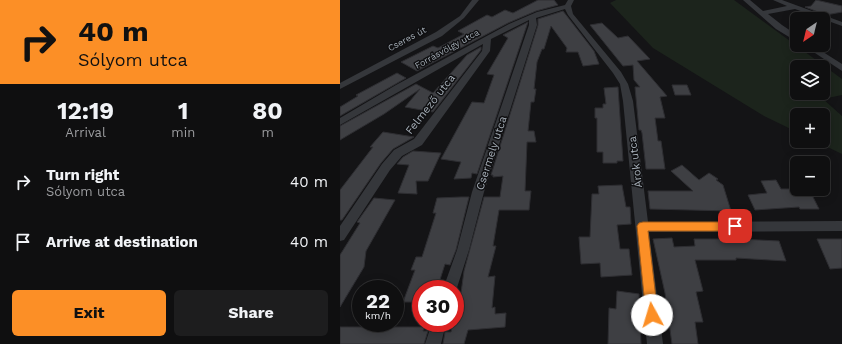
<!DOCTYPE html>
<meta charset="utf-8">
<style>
:root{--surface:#0f0f10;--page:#1d1d1e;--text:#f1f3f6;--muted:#9b9c9f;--line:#2f2f30;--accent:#fc8f26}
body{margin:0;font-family:"Work Sans",sans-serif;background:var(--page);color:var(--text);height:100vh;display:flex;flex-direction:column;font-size:15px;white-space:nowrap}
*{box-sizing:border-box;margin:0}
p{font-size:13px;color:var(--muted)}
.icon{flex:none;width:22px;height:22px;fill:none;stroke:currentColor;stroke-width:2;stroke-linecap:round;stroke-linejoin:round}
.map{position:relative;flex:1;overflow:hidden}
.panel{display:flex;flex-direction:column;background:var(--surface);width:340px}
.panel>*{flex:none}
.top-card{background:#fc8f26;color:#111;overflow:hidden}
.needle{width:26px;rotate:215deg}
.tools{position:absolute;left:450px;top:12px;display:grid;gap:8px}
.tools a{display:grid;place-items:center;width:40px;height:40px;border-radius:6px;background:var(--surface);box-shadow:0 2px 10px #0003,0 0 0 1px var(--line);font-size:20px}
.speed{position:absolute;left:12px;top:280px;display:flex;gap:8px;font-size:20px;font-weight:700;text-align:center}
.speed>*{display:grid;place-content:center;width:52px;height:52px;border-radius:50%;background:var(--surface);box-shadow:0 2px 10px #0003,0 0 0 1px var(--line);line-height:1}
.speed small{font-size:10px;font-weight:400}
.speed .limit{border:6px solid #d22;background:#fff;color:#111}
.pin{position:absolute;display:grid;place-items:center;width:34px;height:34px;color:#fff;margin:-17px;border-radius:8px;box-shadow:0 2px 6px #0006}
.me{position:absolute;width:44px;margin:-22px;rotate:354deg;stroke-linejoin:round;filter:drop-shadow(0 0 3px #0008)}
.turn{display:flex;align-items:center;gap:14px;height:84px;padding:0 12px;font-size:18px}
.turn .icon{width:52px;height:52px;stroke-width:2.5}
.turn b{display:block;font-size:28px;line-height:34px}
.eta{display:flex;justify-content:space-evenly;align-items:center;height:68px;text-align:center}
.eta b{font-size:24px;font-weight:700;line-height:28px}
.button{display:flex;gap:8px;margin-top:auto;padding:8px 12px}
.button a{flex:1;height:46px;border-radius:6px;background:var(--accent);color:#111;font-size:16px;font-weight:700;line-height:46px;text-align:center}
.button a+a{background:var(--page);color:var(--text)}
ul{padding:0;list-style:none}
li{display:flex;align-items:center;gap:12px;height:60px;padding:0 12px}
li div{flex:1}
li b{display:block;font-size:15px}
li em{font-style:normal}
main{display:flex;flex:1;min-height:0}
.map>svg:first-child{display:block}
.green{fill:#1c241c;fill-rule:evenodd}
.building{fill:#3e3f43;stroke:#2e2e32}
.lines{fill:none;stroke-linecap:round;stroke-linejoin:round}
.street{fill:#35373b;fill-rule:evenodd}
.route{fill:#fc8f26;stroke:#a45d19}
.labels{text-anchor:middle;stroke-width:3;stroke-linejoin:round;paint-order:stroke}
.far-street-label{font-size:9px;fill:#a5aeb7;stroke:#0f0f11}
.street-label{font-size:11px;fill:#a5aeb7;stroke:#0f0f11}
</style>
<main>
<section class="panel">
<div class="top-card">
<div class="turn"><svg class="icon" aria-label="right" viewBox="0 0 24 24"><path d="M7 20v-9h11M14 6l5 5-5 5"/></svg><div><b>40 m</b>Sólyom utca</div></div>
</div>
<div class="eta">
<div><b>12:19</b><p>Arrival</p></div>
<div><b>1</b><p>min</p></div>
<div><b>80</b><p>m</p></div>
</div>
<ul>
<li><svg class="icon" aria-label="right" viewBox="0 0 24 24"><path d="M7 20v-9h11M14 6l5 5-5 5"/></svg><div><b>Turn right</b><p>Sólyom utca</p></div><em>40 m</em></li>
<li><svg class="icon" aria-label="arrive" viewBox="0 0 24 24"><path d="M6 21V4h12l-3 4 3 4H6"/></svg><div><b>Arrive at destination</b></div><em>40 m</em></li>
</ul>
<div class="button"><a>Exit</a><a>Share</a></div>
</section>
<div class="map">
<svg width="502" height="344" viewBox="0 0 502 344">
<rect width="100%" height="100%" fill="#141416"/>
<path class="green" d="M276,0H394L502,79V95L483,99L502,116V154L475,141H483V115H457V132L424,116L313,48L270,3ZM457,67H483V93H457Z"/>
<path class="building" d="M198,0H214L218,5L196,11L168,23L77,71L61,62L93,46L98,48L124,34L118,31L147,15L152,17L165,10L173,13Z
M476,0L502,6V12L486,15L465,7L471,6Z
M223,11L254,51L259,64L243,66L238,52H226L227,48L211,26L204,49H202L197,62L194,89H196L194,102H191L188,131H194L196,142H187L185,191H191L189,210H159L153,246H156L148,277L155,276L152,308L155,307V314L166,313L165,327L128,330L124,344H103L105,332H111L113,323H115V308H119L124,271L144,197H160L163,176L153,177V175H151L198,25V19Z
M188,22L137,174L132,173L131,178L114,179L121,162L101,159L132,102L144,103L154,75L147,74L168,38L163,35Z
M262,23L278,38L288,36L310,59L297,61L327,96L320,97L325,118H315L318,141H321L325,169H306L302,133L301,130H299L295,87H300L294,80L293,65L283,66L250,25Z
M141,47V50L93,112L65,107L80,89L44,114L0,140V126L76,84L93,93L127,55Z
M57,73L66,78L0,116V107L18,96L16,95Z
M332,85H347L351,95H335Z
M278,87L283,161H277V163H263V152H257V118H255V108H263V104H266L264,88Z
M43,132L74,137L53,149L41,163L2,220H0V190L33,147H30Z
M73,151L101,153L88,181H76L77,194L58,193L69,165L57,164L63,157Z
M342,165L359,180L369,173L378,179L376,180L383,185L391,211L310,209L308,191H353L331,171Z
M436,180L441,189H469L479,209H460L459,207L415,210L408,195L427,193L421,181Z
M282,185L286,207H290L291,224L277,225L280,249H289L292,275L261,277L260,263L241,264L239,237H250L252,194H259L258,186Z
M121,197H129L116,250L110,265L105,264L97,289H81V302H63L75,270H71L76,257H82L96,213H93L97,198Z
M34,198L55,200L26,251L24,267L0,307V255L20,223L17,222Z
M332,238L334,247L355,246L354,239H398L439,241L446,261L396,258V260H355L363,291L356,292L363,322H355L358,344H332L325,293L313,239Z
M477,239H502V268L490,269Z
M277,291L299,294L301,344H268L269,308L276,309Z
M0,327H85L83,331H88L84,344H0Z"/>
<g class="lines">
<path class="street" d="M132,0H139L124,18L102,36L0,89V83L96,32L120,16Z
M228,0H234L231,6L233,14L281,72L288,84L293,101L308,222L502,221V231L309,232L323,344H307L283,101L280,84L273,73L228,15L225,9L196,18L197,25L144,192L129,250L115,294V289H103L117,250L132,192L189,25V20L151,39L150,51L82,145L62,156L50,170L4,240L0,241V226L42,164L54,150L74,139L142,51L143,44L0,125V118L56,85L169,24L197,12L225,5Z
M403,0H410L423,11L447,6L433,0H442L502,22V26L455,9L428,14L442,25L457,35V40H454L436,29Z
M463,45H472L502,64V71Z
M92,323H106L101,344H85Z"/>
</g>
<path class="route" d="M303,222H395L398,223L400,226L398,229L395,231H308L318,315L316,319L312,321L307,319L306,315L297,226L299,223Z"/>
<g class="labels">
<g class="far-street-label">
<text transform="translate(67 39) rotate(-28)" y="3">Cseres út</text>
<text transform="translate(107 49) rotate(-29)" y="3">Forrásvölgy utca</text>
</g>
<g class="street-label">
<text transform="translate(90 104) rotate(-52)" y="4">Felmező utca</text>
<text transform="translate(151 153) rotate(-72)" y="4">Csermely utca</text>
<text transform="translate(295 162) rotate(-97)" y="4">Árok utca</text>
</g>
</g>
</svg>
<div class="tools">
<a><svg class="needle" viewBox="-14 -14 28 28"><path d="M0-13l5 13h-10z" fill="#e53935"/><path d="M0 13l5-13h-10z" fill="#9b9c9f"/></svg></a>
<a><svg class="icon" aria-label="layers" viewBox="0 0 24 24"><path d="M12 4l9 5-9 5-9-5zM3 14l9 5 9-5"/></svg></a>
<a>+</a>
<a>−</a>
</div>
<div class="speed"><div>22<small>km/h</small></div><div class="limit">30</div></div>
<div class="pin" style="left:395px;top:226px;background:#d93025"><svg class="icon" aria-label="arrive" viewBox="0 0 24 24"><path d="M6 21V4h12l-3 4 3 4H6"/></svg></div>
<svg class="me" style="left:312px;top:315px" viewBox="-20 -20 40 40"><circle r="19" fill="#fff"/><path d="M0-13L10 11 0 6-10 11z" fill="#fc8f26"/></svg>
</div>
</main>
